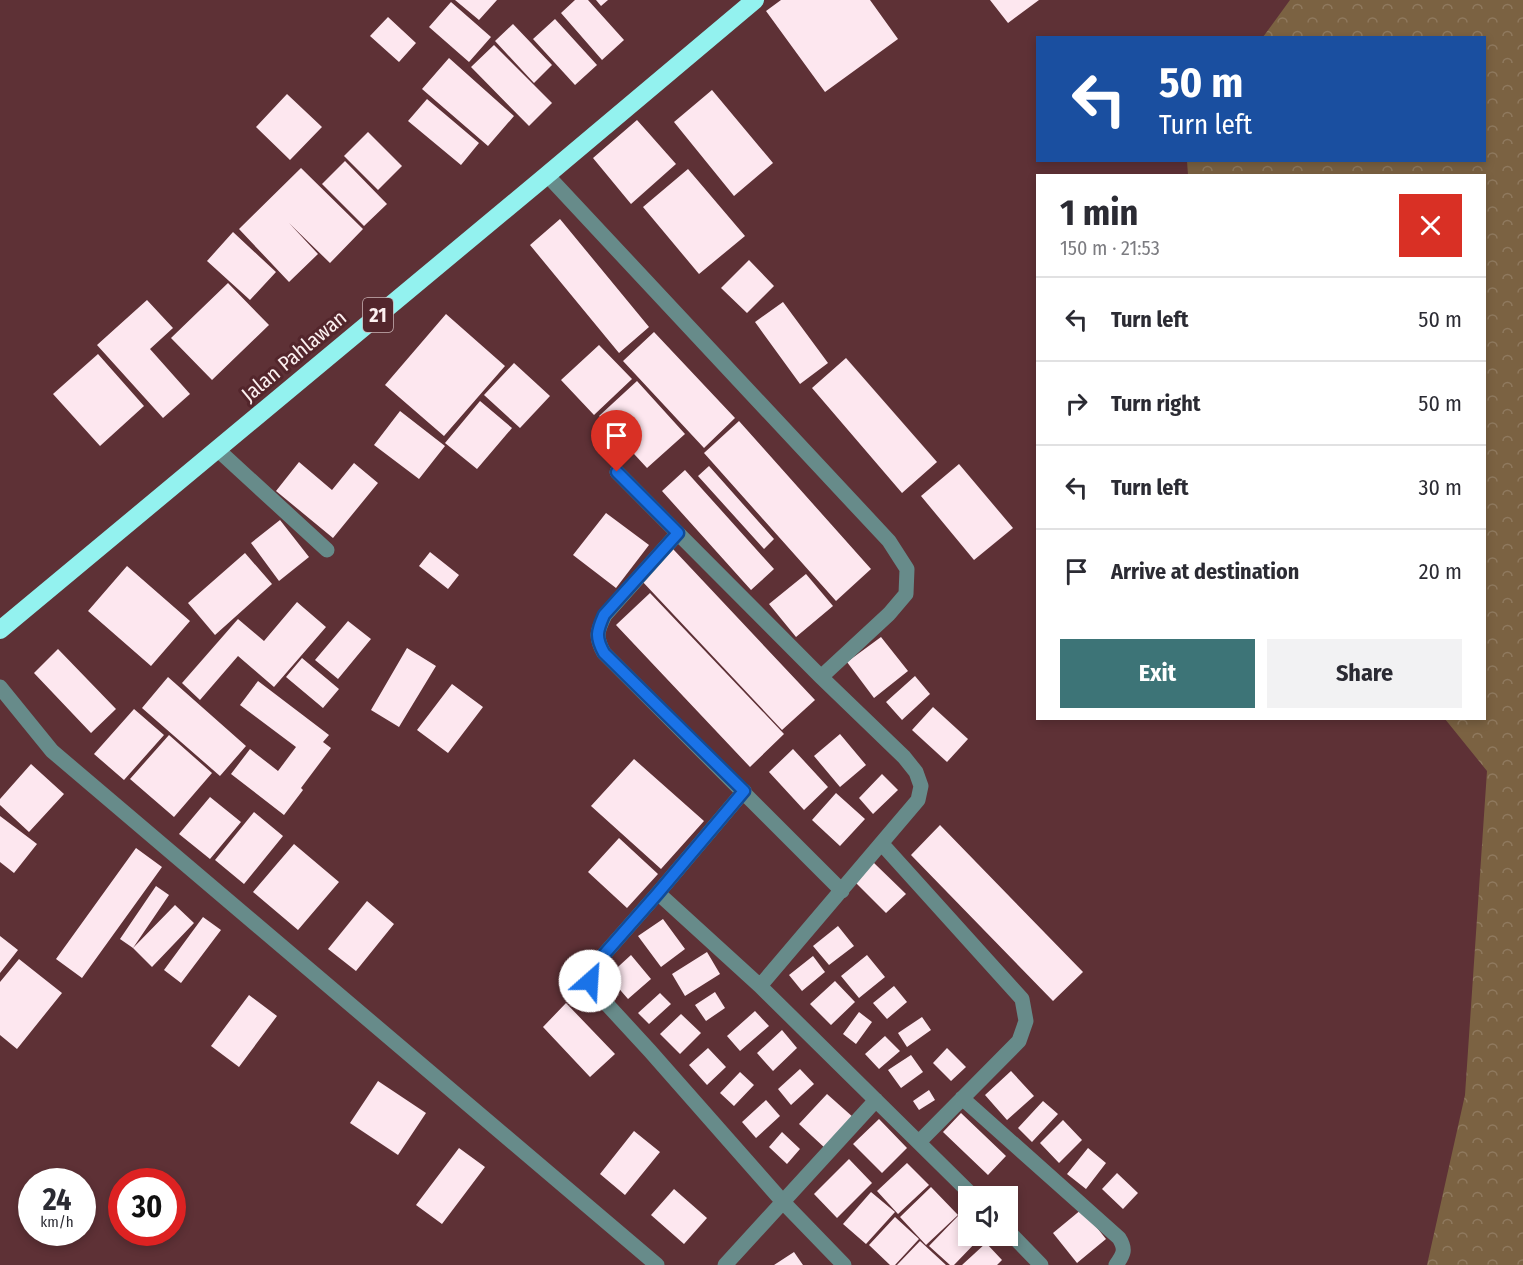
<!DOCTYPE html>
<meta charset="utf-8">
<style>
:root{--surface:#fff;--page:#f2f2f3;--text:#2b2b33;--muted:#7c7c81;--line:#e1e1e2;--accent:#3d7477}
body{margin:0;font-family:"Fira Sans Condensed",sans-serif;background:var(--page);color:var(--text);height:100vh;display:flex;flex-direction:column;font-size:22px;white-space:nowrap}
*{box-sizing:border-box;margin:0}
p{font-size:20px;color:var(--muted)}
.icon{flex:none;width:33px;height:33px;fill:none;stroke:currentColor;stroke-width:2;stroke-linecap:round;stroke-linejoin:round}
.map{position:relative;flex:1;overflow:hidden}
.side{position:absolute;left:1036px;top:174px;width:450px;height:546px;display:flex;flex-direction:column;background:var(--surface);border-radius:0px;box-shadow:0 3px 9px #0003}
.side>*{flex:none}
.banner{position:absolute;left:1036px;top:36px;width:450px;height:126px;border-radius:0px;box-shadow:0 3px 9px #0003;background:#1a4fa0;color:#fff;overflow:hidden}
.controls{position:absolute;left:958px;top:1186px;display:grid;gap:12px}
.controls a{display:grid;place-items:center;width:60px;height:60px;border-radius:0px;background:var(--surface);box-shadow:0 3px 9px #0003;font-size:30px}
.speed{position:absolute;left:18px;top:1168px;display:flex;gap:12px;font-size:30px;font-weight:700;text-align:center}
.speed>*{display:grid;place-content:center;width:78px;height:78px;border-radius:50%;background:var(--surface);box-shadow:0 3px 9px #0003;line-height:1}
.speed small{font-size:15px;font-weight:400}
.speed .limit{border:9px solid #d22;background:#fff;color:#111}
.pin{position:absolute;display:grid;place-items:center;width:51px;height:51px;color:#fff;margin:-62px -26px;border-radius:50% 50% 50% 0;rotate:-45deg;box-shadow:0 0 6px #0007}
.pin .icon{rotate:45deg}
.me{position:absolute;width:66px;margin:-33px;rotate:26deg;stroke-linejoin:round;filter:drop-shadow(0 0 4px #0008)}
.turn{display:flex;align-items:center;gap:21px;height:126px;padding:0 24px;font-size:27px}
.turn .icon{width:78px;height:78px;stroke-width:2.5}
.turn b{display:block;font-size:42px;line-height:51px}
.round{display:grid;place-items:center;flex:none;width:63px;height:63px;border-radius:0px;background:var(--page)}
.summary{display:flex;align-items:center;justify-content:space-between;height:102px;padding:0 24px}
h1{font-size:36px;font-weight:700;line-height:45px}
.action{display:flex;gap:12px;margin-top:auto;padding:12px 24px}
.action a{flex:1;height:69px;border-radius:0px;background:var(--accent);color:#fff;font-size:24px;font-weight:700;line-height:69px;text-align:center}
.action a+a{background:var(--page);color:var(--text)}
ul{padding:0;list-style:none}
li{display:flex;align-items:center;gap:18px;height:84px;padding:0 24px;border-top:2px solid var(--line)}
li div{flex:1}
li b{display:block;font-size:22px}
li em{font-style:normal}
.map>svg:first-child{display:block}
.forest{fill:url(#forest-crowns)}
.building{fill:#fde7ef}
.lines{fill:none;stroke-linecap:round;stroke-linejoin:round}
.minor{stroke:#678b8a;stroke-width:15}
.highway{stroke:#93f2ef;stroke-width:18}
.route-casing{stroke:#114b97;stroke-width:15}
.route{stroke:#1a73e8;stroke-width:10}
.labels{text-anchor:middle;stroke-width:6;stroke-linejoin:round;paint-order:stroke}
.shield{fill:#53262c;stroke:#c9b3b5;stroke-width:1.5}
.shield-label{font-size:20px;font-weight:bold;fill:#fcf0f0}
.street-label{font-size:21px;fill:#fcf0f0;stroke:#53262c}
</style>
<div class="map">
<svg width="1523" height="1265" viewBox="0 0 1523 1265">
<defs>
<pattern id="forest-crowns" width="20" height="18" patternUnits="userSpaceOnUse" patternTransform="scale(1.5)"><rect width="20" height="18" fill="#7b6242"/><path d="M2 6a3 3 0 1 1 6 0M12 15a3 3 0 1 1 6 0" fill="none" stroke="#8f795e"/></pattern>
</defs>
<rect width="100%" height="100%" fill="#5e3136"/>
<path class="forest" d="M1290,0H1523V1265H1427L1465,1095L1487,771L1445,719L1485,718V176L1188,175L1187,161L1485,160V38L1263,37Z"/>
<path class="building" d="M455,0H497L479,20Z
M575,0H588L624,40L602,60L561,13Z
M596,0H608L601,6Z
M781,0H870L898,39L825,92L766,11Z
M990,0H1039L1008,23Z
M451,2L491,37L469,62L429,27Z
M388,17L416,43L399,62L370,36Z
M555,19L597,65L575,85L533,39Z
M513,24L552,65L534,83L495,41Z
M494,45L552,103L529,126L471,67Z
M449,58L514,116L488,146L422,89Z
M712,90L773,163L734,196L674,122Z
M287,94L322,127L290,160L256,127Z
M427,99L479,143L461,165L408,121Z
M637,120L676,164L631,204L593,158Z
M368,132L402,166L378,190L344,156Z
M345,161L387,204L364,226L322,184Z
M301,168L363,229L330,263L289,223L318,254L289,282L239,229Z
M688,169L745,236L699,274L643,207Z
M560,219L649,327L619,353L530,245Z
M233,232L276,272L250,300L207,261Z
M749,260L774,286L747,313L721,288Z
M228,283L269,325L212,380L171,338Z
M147,300L173,328L150,349L190,394L163,418L97,345Z
M783,302L828,363L800,384L755,322Z
M446,314L505,366L444,436L385,385Z
M654,332L735,418L704,448L623,361Z
M599,345L632,379L594,415L561,380Z
M98,354L144,406L100,446L53,394Z
M846,358L937,462L902,493L812,388Z
M514,363L550,396L520,428L484,395Z
M637,381L685,434L647,468L599,416Z
M480,401L512,428L477,469L445,443Z
M400,411L445,446L419,479L374,445Z
M739,421L871,569L836,601L704,453Z
M299,462L332,490L354,463L378,483L333,538L276,491Z
M959,464L1013,528L974,560L921,496Z
M709,466L774,539L764,549L698,476Z
M685,470L774,569L751,590L662,491Z
M606,513L649,545L616,588L573,555Z
M280,520L309,557L279,581L251,543Z
M673,549L815,700L782,730L641,580Z
M430,552L459,575L448,589L419,566Z
M245,553L272,584L215,635L188,603Z
M127,566L190,621L151,666L88,611Z
M806,574L833,606L796,637L769,604Z
M650,593L784,734L750,767L616,625Z
M297,602L326,627L274,687L238,656L200,700L182,683L238,619L264,641Z
M348,621L371,639L338,679L315,660Z
M881,637L908,671L874,698L847,662Z
M407,648L436,666L399,727L371,710Z
M58,649L116,709L91,733L34,673Z
M302,658L339,689L323,708L286,677Z
M915,676L930,694L902,720L886,702Z
M168,677L246,746L220,776L142,708Z
M258,681L329,735L323,742L331,748L301,788L303,790L284,815L231,774L250,749L278,771L296,747L240,705Z
M452,684L483,707L448,753L417,730Z
M933,707L968,739L947,762L912,730Z
M134,709L164,735L124,780L94,754Z
M840,734L866,765L840,787L814,756Z
M169,735L212,773L174,817L130,779Z
M793,749L828,787L804,810L769,772Z
M634,759L704,821L661,869L591,806Z
M31,764L64,794L29,832L0,805V799Z
M882,774L898,790L873,814L859,798Z
M836,793L865,819L840,846L812,820Z
M210,797L241,822L210,859L179,834Z
M254,812L283,836L244,884L215,860Z
M0,816L37,844L14,873L0,862Z
M940,825L1083,972L1053,1001L911,855Z
M619,838L658,874L627,908L588,872Z
M294,844L339,882L298,930L253,892Z
M136,848L162,867L82,978L56,959Z
M873,862L906,894L886,913L854,881Z
M156,886L169,895L133,948L120,939Z
M367,901L394,924L356,971L328,949Z
M175,905L194,923L152,967L133,948Z
M203,917L221,930L181,983L164,970Z
M663,919L685,949L661,967L638,936Z
M838,926L854,946L829,965L813,946Z
M0,936L18,950L0,973Z
M707,952L720,974L685,996L672,974Z
M631,955L651,979L628,999L608,976Z
M867,955L885,977L859,998L841,976Z
M813,956L825,972L802,991L789,975Z
M19,959L62,993L17,1049L0,1035V982Z
M835,981L855,1002L831,1025L810,1004Z
M894,986L907,1002L887,1019L873,1003Z
M715,992L725,1008L706,1021L695,1005Z
M660,993L671,1004L649,1024L638,1013Z
M249,995L277,1016L239,1067L211,1046Z
M566,1003L615,1054L590,1077L543,1027Z
M755,1011L769,1026L740,1051L727,1036Z
M859,1012L872,1022L856,1044L843,1034Z
M681,1014L701,1033L680,1054L660,1034Z
M922,1017L931,1030L907,1047L898,1033Z
M782,1030L797,1048L773,1071L757,1053Z
M885,1036L900,1051L879,1069L865,1054Z
M708,1048L726,1067L707,1085L689,1065Z
M947,1048L966,1067L951,1081L933,1063Z
M911,1055L923,1072L901,1088L888,1070Z
M800,1069L814,1084L791,1105L778,1089Z
M1011,1071L1034,1096L1007,1120L985,1095Z
M740,1072L754,1085L734,1106L720,1093Z
M378,1081L426,1113L398,1155L350,1123Z
M929,1090L935,1100L919,1110L913,1101Z
M827,1094L854,1118L826,1149L799,1124Z
M766,1100L780,1116L756,1138L742,1122Z
M1043,1101L1058,1114L1032,1142L1018,1128Z
M961,1113L1006,1156L988,1175L943,1132Z
M879,1119L907,1148L882,1173L853,1144Z
M1063,1120L1082,1140L1059,1163L1040,1143Z
M634,1131L660,1152L625,1195L600,1174Z
M782,1132L800,1149L787,1164L769,1147Z
M459,1148L485,1167L442,1224L416,1205Z
M1088,1148L1106,1163L1086,1189L1067,1174Z
M849,1159L872,1183L837,1218L814,1194Z
M907,1163L929,1185L898,1214L877,1191Z
M1117,1173L1138,1193L1123,1209L1102,1189Z
M931,1187L958,1215L926,1245L900,1217Z
M674,1189L707,1218L684,1244L651,1215Z
M871,1192L895,1212L866,1244L843,1224Z
M1082,1209L1106,1239L1077,1263L1053,1233Z
M958,1216L969,1228V1236H977L980,1238L954,1265H950L929,1246Z
M895,1217L919,1239L895,1265H890L869,1245Z
M920,1241L946,1265H897Z
M986,1243L1002,1260L997,1265H962Z
M794,1252L803,1265H774Z"/>
<g class="lines">
<path class="minor" d="M547,175L889,541L907,569L906,594L889,614L821,677
M217,449L327,550
M617,472L821,677L904,757L916,772L921,786L918,800L760,986
M678,533L605,615C597,631 595,637 604,653L842,891
M0,687L52,751L657,1265
M744,791L658,893L593,967C589,975 589,980 592,988L650,1051L783,1202L844,1265
M882,844L1022,999L1026,1021L1019,1041L919,1142
M658,893L760,986L974,1197
M962,1098L1119,1238C1126,1249 1124,1254 1116,1265
M1008,1231L1041,1265
M725,1265L876,1100"/>
<path class="highway" d="M0,630L547,175L755,0"/>
</g>
<g class="lines">
<g class="route-casing">
<path id="route" d="M590,981V973L593,967L658,893L744,791L604,653C595,637 597,631 604,615L678,533L617,472"/>
</g>
<use href="#route" class="route"/>
</g>
<g class="labels">
<rect class="shield" x="363" y="298" width="30" height="34" rx="4.5"/>
<g class="shield-label">
<text x="378" y="322">21</text>
</g>
<g class="street-label">
<text transform="translate(294 356) rotate(-40)" y="7">Jalan Pahlawan</text>
</g>
</g>
</svg>
<div class="controls">
<a><svg class="icon" aria-label="sound" viewBox="0 0 24 24"><path d="M4 9h4l5-4v14l-5-4H4zM17 9q2 3 0 6"/></svg></a>
</div>
<div class="speed"><div>24<small>km/h</small></div><div class="limit">30</div></div>
<div class="pin" style="left:617px;top:472px;background:#d93025"><svg class="icon" aria-label="arrive" viewBox="0 0 24 24"><path d="M6 21V4h12l-3 4 3 4H6"/></svg></div>
<svg class="me" style="left:590px;top:981px" viewBox="-20 -20 40 40"><circle r="19" fill="#fff"/><path d="M0-13L10 11 0 6-10 11z" fill="#1a73e8"/></svg>
<div class="banner">
<div class="turn"><svg class="icon" aria-label="left" viewBox="0 0 24 24"><path d="M17 20v-9H6M10 6l-5 5 5 5"/></svg><div><b>50 m</b>Turn left</div></div>
</div>
<section class="side">
<div class="summary"><div><h1>1 min</h1><p>150 m · 21:53</p></div><a class="round" style="background:#d93025;color:#fff"><svg class="icon" aria-label="close" viewBox="0 0 24 24"><path d="M6 6l12 12M18 6L6 18"/></svg></a></div>
<ul>
<li><svg class="icon" aria-label="left" viewBox="0 0 24 24"><path d="M17 20v-9H6M10 6l-5 5 5 5"/></svg><div><b>Turn left</b></div><em>50 m</em></li>
<li><svg class="icon" aria-label="right" viewBox="0 0 24 24"><path d="M7 20v-9h11M14 6l5 5-5 5"/></svg><div><b>Turn right</b></div><em>50 m</em></li>
<li><svg class="icon" aria-label="left" viewBox="0 0 24 24"><path d="M17 20v-9H6M10 6l-5 5 5 5"/></svg><div><b>Turn left</b></div><em>30 m</em></li>
<li><svg class="icon" aria-label="arrive" viewBox="0 0 24 24"><path d="M6 21V4h12l-3 4 3 4H6"/></svg><div><b>Arrive at destination</b></div><em>20 m</em></li>
</ul>
<div class="action"><a>Exit</a><a>Share</a></div>
</section>
</div>
